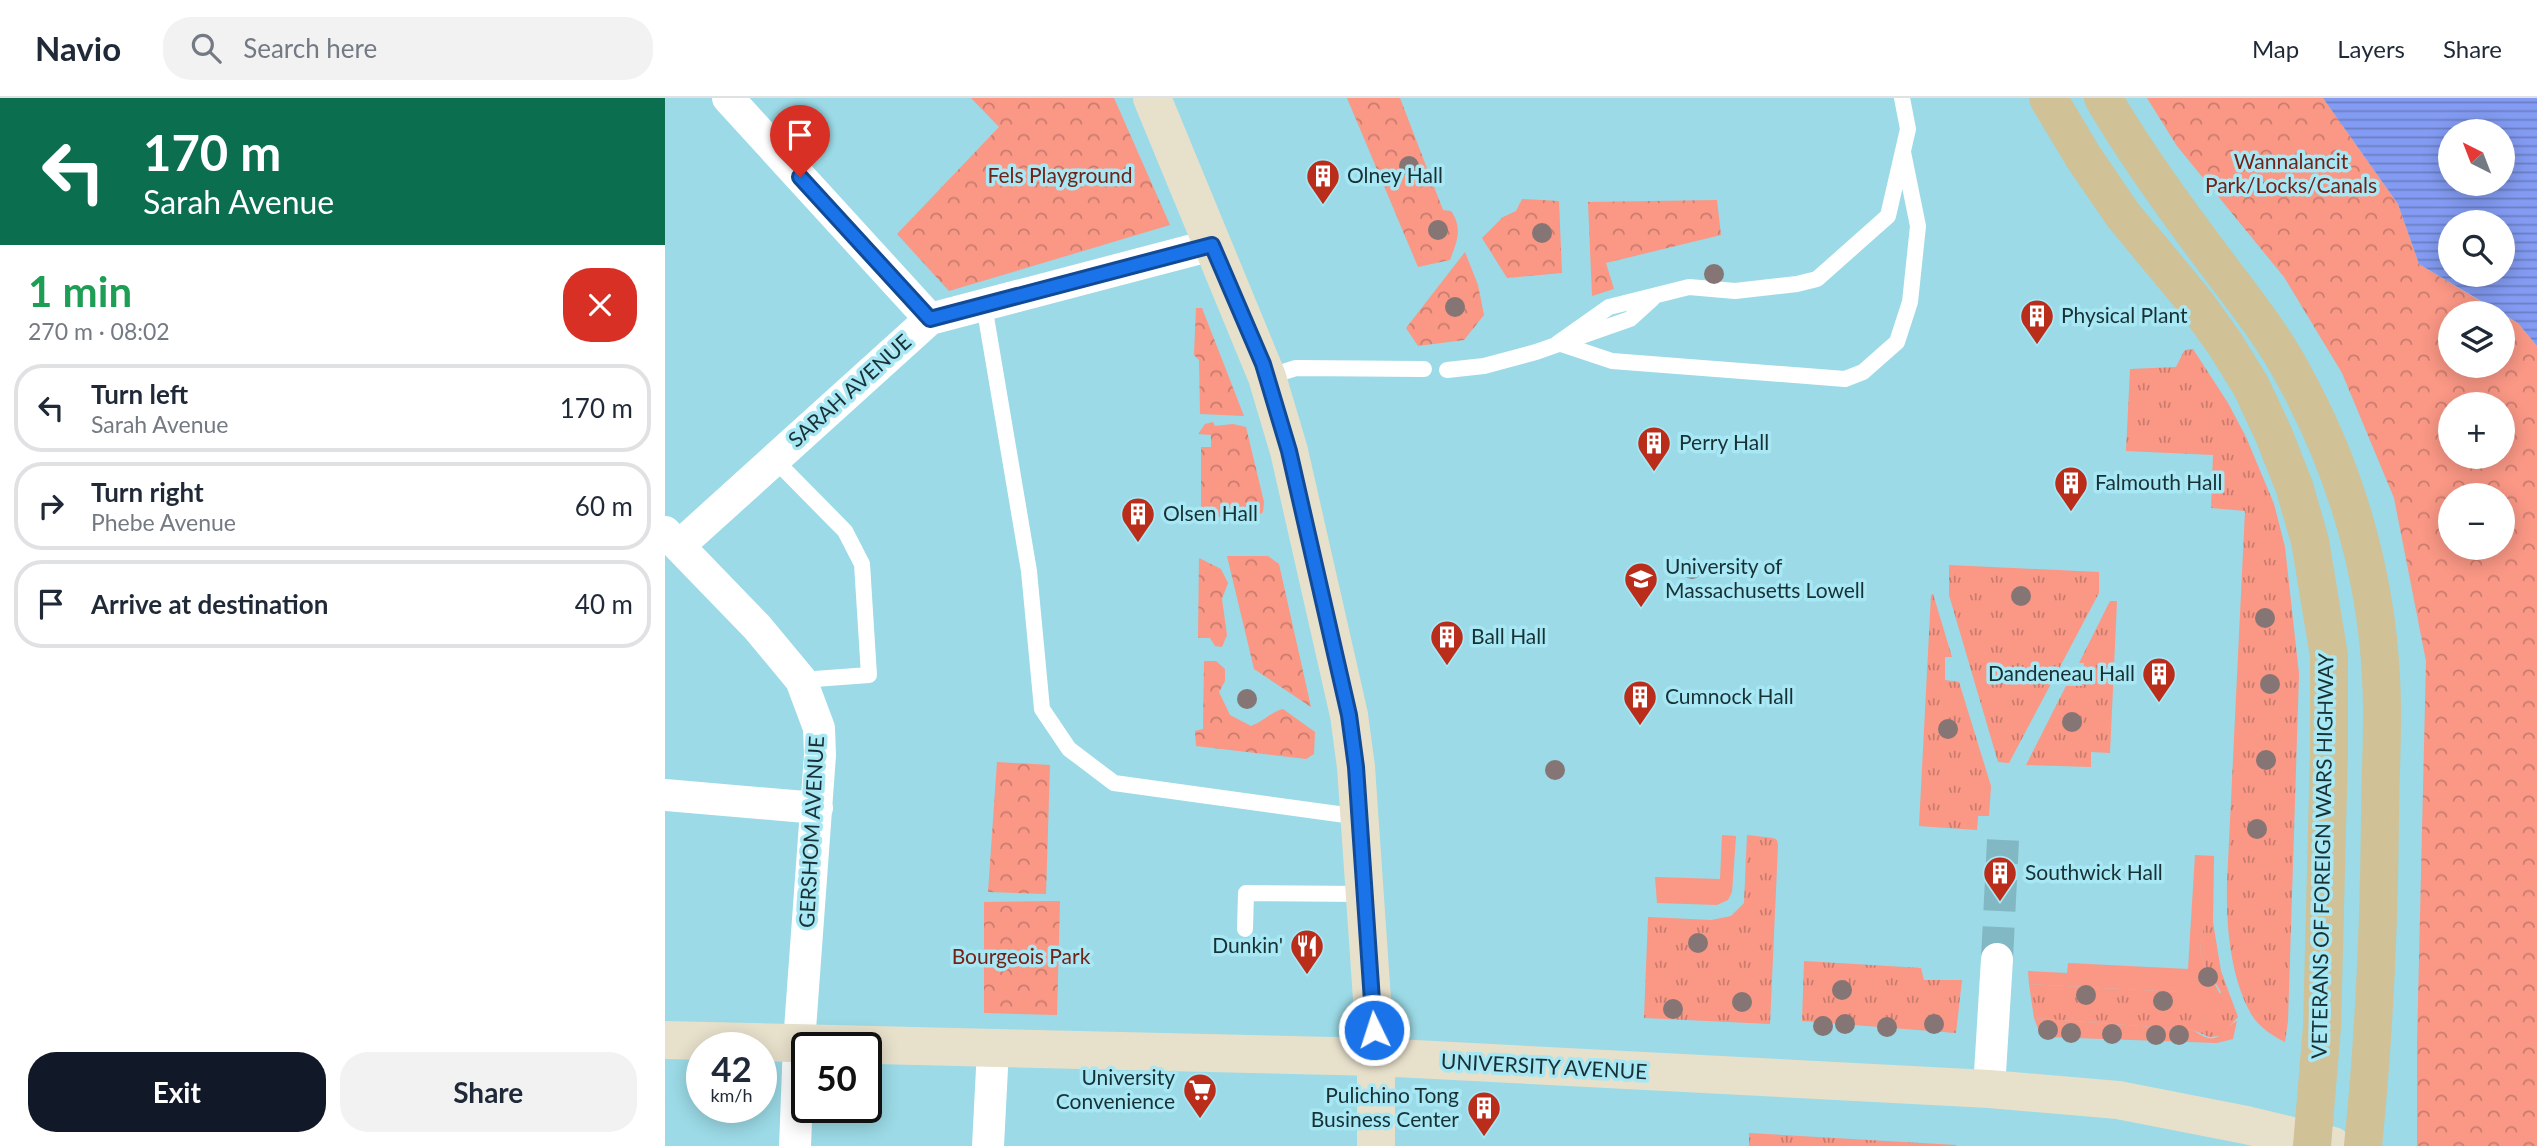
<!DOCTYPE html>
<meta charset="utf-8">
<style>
:root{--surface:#fff;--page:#f2f2f3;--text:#1f2937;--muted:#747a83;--line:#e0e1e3;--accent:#111827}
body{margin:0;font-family:Lato,sans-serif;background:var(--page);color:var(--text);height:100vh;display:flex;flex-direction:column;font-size:26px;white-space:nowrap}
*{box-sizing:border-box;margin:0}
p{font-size:23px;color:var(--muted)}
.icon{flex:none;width:38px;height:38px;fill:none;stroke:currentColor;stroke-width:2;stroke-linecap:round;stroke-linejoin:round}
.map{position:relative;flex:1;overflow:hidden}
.drawer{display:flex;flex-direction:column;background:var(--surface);width:665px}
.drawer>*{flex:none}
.top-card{background:#0b6e4f;color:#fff;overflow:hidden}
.needle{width:46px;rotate:318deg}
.tools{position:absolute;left:1773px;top:21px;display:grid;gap:14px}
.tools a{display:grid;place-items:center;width:77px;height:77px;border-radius:50%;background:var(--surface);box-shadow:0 4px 18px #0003;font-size:35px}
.speed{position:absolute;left:21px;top:934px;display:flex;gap:14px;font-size:35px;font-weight:700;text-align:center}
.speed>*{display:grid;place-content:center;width:91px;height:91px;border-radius:50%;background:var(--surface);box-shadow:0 4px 18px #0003;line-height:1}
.speed small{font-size:18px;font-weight:400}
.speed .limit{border:4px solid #111;border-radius:10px;background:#fff;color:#111}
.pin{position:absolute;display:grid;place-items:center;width:60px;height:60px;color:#fff;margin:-72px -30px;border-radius:50% 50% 50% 0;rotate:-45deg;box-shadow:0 0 7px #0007}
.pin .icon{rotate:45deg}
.me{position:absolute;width:77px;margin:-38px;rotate:356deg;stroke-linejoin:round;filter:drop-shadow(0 0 5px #0008)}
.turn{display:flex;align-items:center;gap:24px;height:147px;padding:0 28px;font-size:32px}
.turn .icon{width:91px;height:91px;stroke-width:2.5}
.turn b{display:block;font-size:49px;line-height:60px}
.round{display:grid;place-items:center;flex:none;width:74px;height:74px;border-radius:28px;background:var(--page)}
.overview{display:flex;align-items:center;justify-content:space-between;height:119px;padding:0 28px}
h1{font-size:42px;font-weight:700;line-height:52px;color:#1e9e55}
.action{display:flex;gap:14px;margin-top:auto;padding:14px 28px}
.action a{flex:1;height:80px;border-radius:28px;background:var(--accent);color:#fff;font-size:28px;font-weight:700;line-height:80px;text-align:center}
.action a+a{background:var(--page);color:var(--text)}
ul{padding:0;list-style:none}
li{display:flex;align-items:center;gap:21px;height:88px;margin:0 14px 10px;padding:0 14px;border:4px solid var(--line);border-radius:28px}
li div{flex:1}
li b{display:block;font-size:26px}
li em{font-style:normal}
header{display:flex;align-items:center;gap:42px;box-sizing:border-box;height:98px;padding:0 35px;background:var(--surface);border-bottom:2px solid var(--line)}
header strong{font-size:33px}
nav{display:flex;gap:38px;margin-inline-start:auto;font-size:24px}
.search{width:490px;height:63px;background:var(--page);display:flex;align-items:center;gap:18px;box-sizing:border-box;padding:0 24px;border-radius:28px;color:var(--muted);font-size:26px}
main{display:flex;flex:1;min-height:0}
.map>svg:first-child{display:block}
.grass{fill:url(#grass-tufts)}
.park{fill:url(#park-crowns);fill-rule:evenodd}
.garden{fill:#fa9785}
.water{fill:url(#water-rules);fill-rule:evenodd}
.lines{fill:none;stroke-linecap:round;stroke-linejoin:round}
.street-tunnel{stroke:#81b8c3;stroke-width:32;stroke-dasharray:32 16;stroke-linecap:butt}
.lane{stroke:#fff;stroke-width:16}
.street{stroke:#fff;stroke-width:32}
.secondary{stroke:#e7e0cb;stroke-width:38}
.primary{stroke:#d0c197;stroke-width:38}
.tree{fill:#857574}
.route-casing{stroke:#114b97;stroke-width:18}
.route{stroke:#1a73e8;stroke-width:12}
.labels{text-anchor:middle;stroke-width:7;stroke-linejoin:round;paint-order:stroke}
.park-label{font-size:21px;fill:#732217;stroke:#a8e7f4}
.poi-label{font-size:21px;fill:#173135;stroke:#a8e7f4;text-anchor:start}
.street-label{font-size:21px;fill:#173135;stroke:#a8e7f4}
</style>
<header>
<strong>Navio</strong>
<div class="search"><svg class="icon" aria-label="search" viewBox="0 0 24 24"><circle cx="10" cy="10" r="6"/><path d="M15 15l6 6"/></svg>Search here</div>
<nav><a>Map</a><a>Layers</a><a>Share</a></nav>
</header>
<main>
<section class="drawer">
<div class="top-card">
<div class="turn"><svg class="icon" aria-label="left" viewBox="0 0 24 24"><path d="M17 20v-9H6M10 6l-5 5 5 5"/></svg><div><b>170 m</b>Sarah Avenue</div></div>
</div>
<div class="overview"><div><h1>1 min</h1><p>270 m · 08:02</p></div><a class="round" style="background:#d93025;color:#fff"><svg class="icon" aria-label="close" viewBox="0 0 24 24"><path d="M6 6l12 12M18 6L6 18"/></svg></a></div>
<ul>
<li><svg class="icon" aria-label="left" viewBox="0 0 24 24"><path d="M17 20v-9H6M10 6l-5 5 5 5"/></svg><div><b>Turn left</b><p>Sarah Avenue</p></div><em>170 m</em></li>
<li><svg class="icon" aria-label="right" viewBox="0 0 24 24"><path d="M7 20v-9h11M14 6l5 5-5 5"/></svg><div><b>Turn right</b><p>Phebe Avenue</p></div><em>60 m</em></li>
<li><svg class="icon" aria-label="arrive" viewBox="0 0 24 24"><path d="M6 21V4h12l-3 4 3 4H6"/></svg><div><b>Arrive at destination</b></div><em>40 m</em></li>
</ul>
<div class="action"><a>Exit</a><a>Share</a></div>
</section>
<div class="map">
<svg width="1872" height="1048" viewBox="0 0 1872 1048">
<defs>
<pattern id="grass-tufts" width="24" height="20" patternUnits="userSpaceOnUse" patternTransform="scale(1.75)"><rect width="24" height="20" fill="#fa9785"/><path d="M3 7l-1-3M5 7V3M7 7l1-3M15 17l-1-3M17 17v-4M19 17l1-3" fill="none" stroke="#c97c6e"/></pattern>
<pattern id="park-crowns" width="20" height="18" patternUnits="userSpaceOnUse" patternTransform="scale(1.75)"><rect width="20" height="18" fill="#fa9785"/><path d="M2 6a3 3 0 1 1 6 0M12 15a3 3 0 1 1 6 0" fill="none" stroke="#c97c6e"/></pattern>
<pattern id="water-rules" width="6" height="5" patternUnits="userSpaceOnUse" patternTransform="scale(1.75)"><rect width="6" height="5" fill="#839bf2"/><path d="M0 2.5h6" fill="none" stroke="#6a7fc5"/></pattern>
</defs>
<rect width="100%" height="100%" fill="#9bdae6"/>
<path class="grass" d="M1524,251H1528L1563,305L1581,339L1609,406L1620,449L1634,576L1623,923L1620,944C1606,937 1591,927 1584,912C1565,875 1561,826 1562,785L1580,413L1546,410L1548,357L1461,353L1465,271L1511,269L1519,253Z
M1284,467L1434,474V495L1344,665L1333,664L1284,497Z
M1268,496L1287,559H1280V582L1294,584L1326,688L1324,718H1313L1312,732L1254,728L1266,497Z
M1445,503H1452L1445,655L1426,654V669L1361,667L1401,588H1417L1419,565H1414Z
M1082,737L1108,740L1112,742L1113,747L1105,926L979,920L983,819L1046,822L1066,818L1079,805Z
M1539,823L1548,824L1556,873L1573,919L1555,938L1544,939L1528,932L1369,920L1364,886L1514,894C1523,908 1524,921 1544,923L1556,894L1539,866L1535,852Z
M1139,863L1256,870L1259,882H1297L1291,935L1137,923Z
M1084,1035L1291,1047V1048H1084Z"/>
<path class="park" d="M306,0H449L505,127L284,193L232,136L334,29Z
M682,0H735L778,112L786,113C798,130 792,144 785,162L753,169Z
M1482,0H1658L1733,106L1754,166L1835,215H1785V268H1838V217L1853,225L1872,248V1048H1752V946L1761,563L1729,400L1677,275L1619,179L1512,48ZM1785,306H1838V359H1785ZM1785,397H1838V450H1785Z
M857,101L894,103L897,175L842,180L817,140L838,119L851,113Z
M1052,102L1056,137L941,165L949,191L927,198L923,104Z
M800,154L813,187L819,217L799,242L753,248L741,230Z
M531,210H537L579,318L535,316L534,262L529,257Z
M548,324L550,328L568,326L581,329L599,404L598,414L592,419H536V349H546V337L533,336L540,326Z
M562,458H603L614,466L646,609L589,571Z
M534,460L556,471L563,485L557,501L562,537L557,549L550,548L545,540H533Z
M539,563H551L560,571V583L554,594L565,617L586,628C598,624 606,614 618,611L650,634L649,656L641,661L531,648L530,633L538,631Z
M332,664L385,667L381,796L323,794Z
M395,803L392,917L319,915V804Z"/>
<path class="garden" d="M1057,737L1071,738L1067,794L1063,802L1052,807L992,805L990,779L1055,781Z
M1530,757L1549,758L1548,824H1539L1535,852L1539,866L1560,905L1556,917L1544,923C1520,921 1524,909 1513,894L1364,886L1363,873L1402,875L1403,865L1523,871Z
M1369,920L1528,932C1556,952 1555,931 1572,923L1568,941L1552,945L1382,939L1374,933Z"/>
<path class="water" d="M1658,0H1872V248L1853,225L1754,166L1733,106ZM1785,33H1838V86H1785ZM1785,124H1838V177H1785Z"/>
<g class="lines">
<path class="street-tunnel" d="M1332,861L1338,742"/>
<path class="lane" d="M319,207L364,473L377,611L404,651L449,685L695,719
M893,245L947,263L1180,281L1198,274L1232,244L1245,204L1253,128L1238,54
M893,245L944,209L1024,189L1070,193L1132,186L1152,181L1223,118L1243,31L1237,0
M782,272L819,268L871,254L965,221L987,201
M602,279L631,270L759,271
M109,361L180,433L197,466L204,577L136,582
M580,831L581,795L700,796"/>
<path class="street" d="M63,0L265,221
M0,434L92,529L136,582L154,630L155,657L134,945L130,1048
M14,448L265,221L547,147
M0,697L152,710
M1324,991L1332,861
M323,1048L328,951"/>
<path class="secondary" d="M487,0L602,279L624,353L684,617L691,669L711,959V1048
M0,942L711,959L1324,991L1453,1002L1581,1027L1668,1048"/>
<path class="primary" d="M1383,0L1419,60L1458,117L1530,204L1560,246L1586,288L1608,335L1629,388L1645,443L1664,558V653L1657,929L1647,1048
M1438,0C1472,58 1512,113 1553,167C1579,202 1606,235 1627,274C1679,367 1711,473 1716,580C1719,627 1715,674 1715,721C1714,830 1709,940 1698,1048"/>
</g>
<g class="tree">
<circle cx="744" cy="68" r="10"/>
<circle cx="773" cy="132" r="10"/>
<circle cx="877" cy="135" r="10"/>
<circle cx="1049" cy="176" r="10"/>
<circle cx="790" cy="209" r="10"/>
<circle cx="1027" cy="471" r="10"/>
<circle cx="1356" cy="498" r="10"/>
<circle cx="1600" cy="520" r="10"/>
<circle cx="1605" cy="586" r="10"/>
<circle cx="582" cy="601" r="10"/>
<circle cx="1407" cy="624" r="10"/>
<circle cx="1283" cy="631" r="10"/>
<circle cx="1601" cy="662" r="10"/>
<circle cx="890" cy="672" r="10"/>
<circle cx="1592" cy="731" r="10"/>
<circle cx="1033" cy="845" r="10"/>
<circle cx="1543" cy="879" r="10"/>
<circle cx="1177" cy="892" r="10"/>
<circle cx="1421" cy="897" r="10"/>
<circle cx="1498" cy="903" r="10"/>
<circle cx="1077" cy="904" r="10"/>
<circle cx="1008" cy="911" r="10"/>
<circle cx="1180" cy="926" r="10"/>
<circle cx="1269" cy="926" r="10"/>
<circle cx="1158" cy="928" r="10"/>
<circle cx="1222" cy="929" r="10"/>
<circle cx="1383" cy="932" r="10"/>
<circle cx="1406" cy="935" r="10"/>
<circle cx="1447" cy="936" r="10"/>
<circle cx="1491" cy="937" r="10"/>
<circle cx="1514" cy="937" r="10"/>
</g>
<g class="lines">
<g class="route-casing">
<path id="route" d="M135,79L265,221L547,147L598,266L624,353L684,617L691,669L709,932"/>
</g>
<use href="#route" class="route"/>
</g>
<defs>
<g id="building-pin" transform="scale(1.75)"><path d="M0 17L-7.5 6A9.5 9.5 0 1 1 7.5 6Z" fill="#b92d1a" stroke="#a8e7f4"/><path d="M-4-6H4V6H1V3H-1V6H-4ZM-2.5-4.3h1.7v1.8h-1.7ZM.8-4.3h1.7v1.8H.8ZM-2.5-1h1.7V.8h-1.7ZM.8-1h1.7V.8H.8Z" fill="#fff"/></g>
<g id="university-pin" transform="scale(1.75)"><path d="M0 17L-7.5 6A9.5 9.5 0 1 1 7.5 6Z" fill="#b92d1a" stroke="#a8e7f4"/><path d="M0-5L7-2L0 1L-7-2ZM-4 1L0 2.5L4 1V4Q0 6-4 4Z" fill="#fff"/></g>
<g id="restaurant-pin" transform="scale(1.75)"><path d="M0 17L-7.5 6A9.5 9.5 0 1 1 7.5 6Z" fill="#b92d1a" stroke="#a8e7f4"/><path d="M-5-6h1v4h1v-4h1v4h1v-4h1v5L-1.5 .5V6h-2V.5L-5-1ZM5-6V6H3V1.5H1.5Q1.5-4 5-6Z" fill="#fff"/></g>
<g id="supermarket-pin" transform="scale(1.75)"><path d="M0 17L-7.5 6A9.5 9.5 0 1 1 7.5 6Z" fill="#b92d1a" stroke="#a8e7f4"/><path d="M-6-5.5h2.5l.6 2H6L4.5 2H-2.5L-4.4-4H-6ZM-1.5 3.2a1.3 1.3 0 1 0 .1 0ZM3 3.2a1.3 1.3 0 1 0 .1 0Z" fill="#fff"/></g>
</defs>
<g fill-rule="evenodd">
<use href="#building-pin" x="658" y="78"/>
<use href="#building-pin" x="1372" y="218"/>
<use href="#building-pin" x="989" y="345"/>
<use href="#building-pin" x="1406" y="385"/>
<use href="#building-pin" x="473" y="416"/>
<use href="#university-pin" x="976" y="481"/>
<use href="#building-pin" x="782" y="539"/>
<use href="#building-pin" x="1494" y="576"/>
<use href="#building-pin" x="975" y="599"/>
<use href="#building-pin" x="1335" y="775"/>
<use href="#restaurant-pin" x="642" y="848"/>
<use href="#supermarket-pin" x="535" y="992"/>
<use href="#building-pin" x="819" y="1010"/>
</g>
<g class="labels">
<g class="park-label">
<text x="1626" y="71">Wannalancit<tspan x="1626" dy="24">Park/Locks/Canals</tspan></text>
<text x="395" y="85">Fels Playground</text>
<text x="356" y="866">Bourgeois Park</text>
</g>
<g class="poi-label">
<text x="682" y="85">Olney Hall</text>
<text x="1396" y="225">Physical Plant</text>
<text x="1014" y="352">Perry Hall</text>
<text x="1430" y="392">Falmouth Hall</text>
<text x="498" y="423">Olsen Hall</text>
<text x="1000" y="476">University of<tspan x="1000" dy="24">Massachusetts Lowell</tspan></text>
<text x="806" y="546">Ball Hall</text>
<text x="1470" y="583" text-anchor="end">Dandeneau Hall</text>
<text x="1000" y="606">Cumnock Hall</text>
<text x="1360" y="782">Southwick Hall</text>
<text x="618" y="855" text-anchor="end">Dunkin'</text>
<text x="510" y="987" text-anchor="end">University<tspan x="510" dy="24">Convenience</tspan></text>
<text x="794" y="1005" text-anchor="end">Pulichino Tong<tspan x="794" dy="24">Business Center</tspan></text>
</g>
<g class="street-label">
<text transform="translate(185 293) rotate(-42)" y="7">SARAH AVENUE</text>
<text transform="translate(147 734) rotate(-87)" y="7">GERSHOM AVENUE</text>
<text transform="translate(1658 758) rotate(-89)" y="7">VETERANS OF FOREIGN WARS HIGHWAY</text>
<text transform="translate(879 969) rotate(3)" y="7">UNIVERSITY AVENUE</text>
</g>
</g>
</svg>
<div class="tools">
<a><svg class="needle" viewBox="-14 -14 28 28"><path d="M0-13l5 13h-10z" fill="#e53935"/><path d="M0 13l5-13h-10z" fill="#747a83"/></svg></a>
<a><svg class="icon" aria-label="search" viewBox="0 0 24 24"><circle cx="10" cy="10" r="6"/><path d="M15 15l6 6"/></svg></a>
<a><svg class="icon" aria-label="layers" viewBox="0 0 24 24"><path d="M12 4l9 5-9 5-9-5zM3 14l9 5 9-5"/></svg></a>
<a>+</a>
<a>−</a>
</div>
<div class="speed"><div>42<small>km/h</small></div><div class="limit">50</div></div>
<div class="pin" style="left:135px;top:79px;background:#d93025"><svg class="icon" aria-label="arrive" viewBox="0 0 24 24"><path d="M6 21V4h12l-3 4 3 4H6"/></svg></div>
<svg class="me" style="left:709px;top:932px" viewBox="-20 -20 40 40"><circle r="17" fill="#1a73e8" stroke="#fff" stroke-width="3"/><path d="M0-11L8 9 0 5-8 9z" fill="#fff"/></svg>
</div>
</main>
